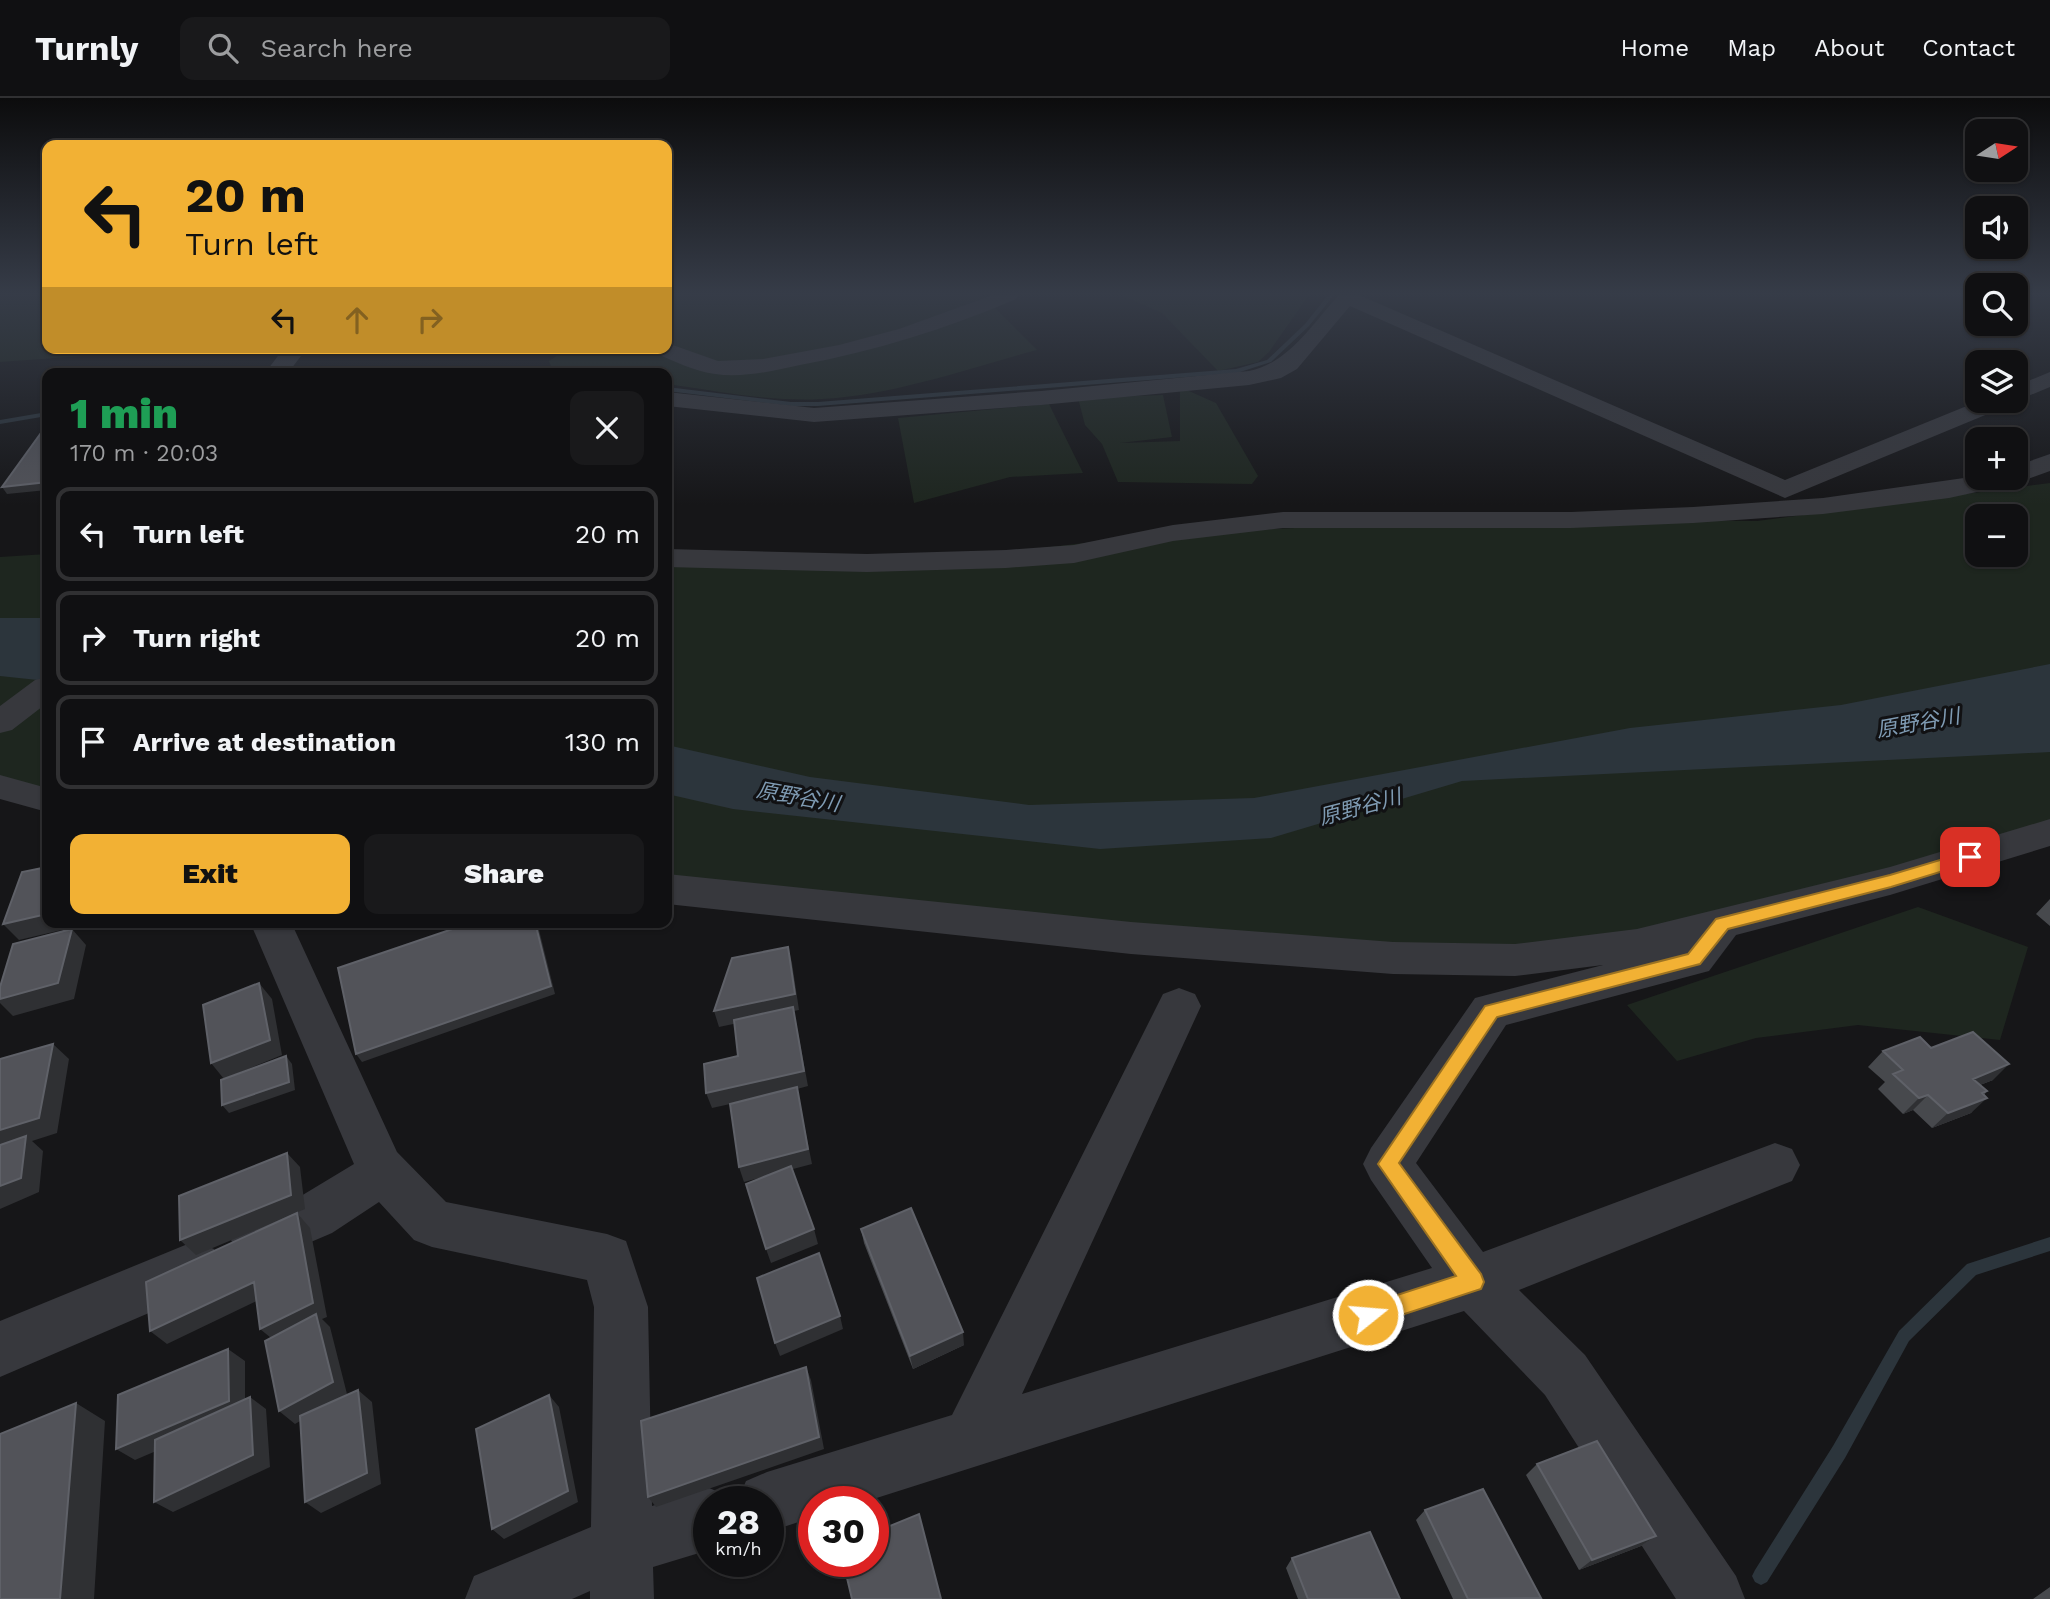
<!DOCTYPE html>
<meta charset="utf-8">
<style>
:root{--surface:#101012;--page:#19191b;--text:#f1f3f6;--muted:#9c9d9f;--line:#303032;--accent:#f2b134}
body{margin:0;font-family:"Work Sans","Noto Sans JP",sans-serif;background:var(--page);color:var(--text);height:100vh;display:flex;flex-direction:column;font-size:26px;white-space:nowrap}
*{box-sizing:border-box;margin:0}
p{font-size:23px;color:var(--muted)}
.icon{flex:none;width:38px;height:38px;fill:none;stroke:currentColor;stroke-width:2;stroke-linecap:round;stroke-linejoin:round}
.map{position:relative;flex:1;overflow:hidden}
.side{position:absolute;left:42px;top:270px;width:630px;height:560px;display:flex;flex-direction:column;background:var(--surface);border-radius:14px;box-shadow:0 2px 5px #0004,0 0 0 2px var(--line)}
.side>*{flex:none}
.banner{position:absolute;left:42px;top:42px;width:630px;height:214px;border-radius:14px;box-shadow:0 2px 5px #0004,0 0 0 2px var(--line);background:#f2b134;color:#111;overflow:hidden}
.needle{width:46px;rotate:78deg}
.controls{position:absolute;left:1965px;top:21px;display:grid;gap:14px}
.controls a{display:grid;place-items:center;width:63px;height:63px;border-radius:14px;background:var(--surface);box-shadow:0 2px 5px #0004,0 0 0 2px var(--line);font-size:35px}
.speed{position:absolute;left:693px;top:1388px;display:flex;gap:14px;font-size:35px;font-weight:700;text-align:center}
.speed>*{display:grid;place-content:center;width:91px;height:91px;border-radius:50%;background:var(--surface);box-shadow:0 2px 5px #0004,0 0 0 2px var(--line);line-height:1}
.speed small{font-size:18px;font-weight:400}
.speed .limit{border:10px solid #d22;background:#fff;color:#111}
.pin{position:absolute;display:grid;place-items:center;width:60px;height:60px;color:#fff;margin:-30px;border-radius:14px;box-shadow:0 4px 10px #0006}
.me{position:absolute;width:77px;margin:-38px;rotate:73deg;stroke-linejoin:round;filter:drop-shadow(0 0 5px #0008)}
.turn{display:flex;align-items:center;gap:24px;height:147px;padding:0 28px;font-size:32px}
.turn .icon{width:91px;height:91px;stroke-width:2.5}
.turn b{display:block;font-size:49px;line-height:60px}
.lanes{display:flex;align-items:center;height:66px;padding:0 28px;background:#0003;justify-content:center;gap:35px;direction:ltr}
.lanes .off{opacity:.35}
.round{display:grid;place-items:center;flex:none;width:74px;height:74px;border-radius:14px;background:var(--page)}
.headline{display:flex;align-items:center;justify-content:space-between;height:119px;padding:0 28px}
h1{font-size:42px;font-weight:800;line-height:52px;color:#1e9e55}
.action{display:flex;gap:14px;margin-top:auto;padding:14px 28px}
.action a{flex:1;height:80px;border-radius:14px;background:var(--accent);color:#111;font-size:28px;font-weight:800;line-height:80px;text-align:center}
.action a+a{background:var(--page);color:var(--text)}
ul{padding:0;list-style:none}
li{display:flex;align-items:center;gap:21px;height:94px;margin:0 14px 10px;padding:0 14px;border:4px solid var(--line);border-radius:14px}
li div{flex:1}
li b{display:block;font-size:26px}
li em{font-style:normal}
header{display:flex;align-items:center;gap:42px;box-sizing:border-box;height:98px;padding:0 35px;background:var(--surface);border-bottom:2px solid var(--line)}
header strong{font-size:33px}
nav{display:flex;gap:38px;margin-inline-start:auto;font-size:24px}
.search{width:490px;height:63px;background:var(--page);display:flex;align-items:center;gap:18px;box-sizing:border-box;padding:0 24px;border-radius:14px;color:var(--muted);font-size:26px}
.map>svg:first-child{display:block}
.green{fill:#1e261f;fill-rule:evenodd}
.water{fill:#2c353c}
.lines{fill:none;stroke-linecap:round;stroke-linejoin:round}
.stream{fill:#2c353c;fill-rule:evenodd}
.minor{fill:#37383d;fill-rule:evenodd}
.wall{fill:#47494d}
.shaded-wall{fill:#2f3033}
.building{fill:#525359;stroke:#5f6168;stroke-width:2}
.route{fill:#f2b134;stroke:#9d7322;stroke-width:2}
.labels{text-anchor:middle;stroke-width:6;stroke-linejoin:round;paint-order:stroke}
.water-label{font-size:21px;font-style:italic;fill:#7f9bb3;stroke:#111113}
</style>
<header>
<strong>Turnly</strong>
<div class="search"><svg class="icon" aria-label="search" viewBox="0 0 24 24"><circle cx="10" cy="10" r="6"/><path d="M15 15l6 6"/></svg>Search here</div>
<nav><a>Home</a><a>Map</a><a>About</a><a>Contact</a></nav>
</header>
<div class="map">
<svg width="2050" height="1501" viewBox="0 0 2050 1501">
<rect width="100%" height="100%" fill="#161618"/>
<path class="green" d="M0,197H47V250H195L0,264Z
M667,197H982L1037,252C966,271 895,297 822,301C771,304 717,293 667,286V275H582L552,271L549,263L569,250H667Z
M1121,197H1120H1309L1269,254L1258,264L1218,273L1162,215Z
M1180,293H1189L1216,305L1258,378L1252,386L1118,384L1102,346L1085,327L1078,300L1163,297L1172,339L1120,345L1180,343Z
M1049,306L1083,375L1010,379L914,405L898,320Z
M2050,385V724L1741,821L1555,857L767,802L667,788V464H915L1173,435L1522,421L1757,423ZM1978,418H2016V457H1978Z
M47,456V694L0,682V459Z
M1918,809L2028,849L2000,942L1858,927L1756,940L1677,963L1627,907Z"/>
<path class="water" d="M0,520H47V583L0,578Z
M2050,566V654L1462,683L1271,740L1100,751L733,711L667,696V647L810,679L1029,707L1254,700L1630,630L1841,607Z"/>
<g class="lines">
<path class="stream" d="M1328,197H1334L1309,228L1271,264L1237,275L818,308H791L667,293V289L791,304H818L1236,271L1267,262L1305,226Z
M388,273H488L491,275H385Z
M47,314V318L0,326V322Z
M2050,1139V1153L1976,1177L1909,1243L1845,1360L1767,1484L1761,1487L1755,1484L1752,1478L1755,1472L1833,1348L1899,1233L1967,1166Z"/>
<path class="minor" d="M993,197H1019L1016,201C946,231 875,253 800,267C773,273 743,280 715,276C695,274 673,262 654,255L651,250H667V245L718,263L763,261L839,247L899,231Z
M1339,197H1359L1785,382L1979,303H2011L2007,308L1785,400L1350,208L1297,271L1281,280L1249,287L1041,307L814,324L667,308V294L814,310L1041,293L1249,273C1289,265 1312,226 1339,197Z
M284,250H307L288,275H265Z
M2050,274V289L2016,303H2015L2016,288Z
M2050,356V373L2014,386L1949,400L1823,416L1693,425L1571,430H1283L1173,443L1074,465L1006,470L867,474L667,469V451L867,456L1006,452L1074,447L1173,427L1283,414H1571L1693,409L1823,400L1978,378L2016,380V368Z
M47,579V605L12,632L0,635V608L35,582Z
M0,677L47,690V714L0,701Z
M2050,721V748L1890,797L1736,837L1709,873L1506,927L1416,1065L1483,1154L1775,1045L1792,1051L1800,1067L1792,1083L1519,1192L1585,1257L1736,1478L1745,1501H1676L1545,1297L1464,1213L864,1404H814V1419L768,1434V1404H737L746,1383L767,1374L952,1317L1163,896L1179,890L1195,896L1201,908L1022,1296L1432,1170L1371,1082L1363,1066L1371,1050L1475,900L1603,867L1515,878L1393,876L1131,856L667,806V776L1131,824L1393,844L1515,846L1637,831L1890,769Z
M250,824H291L397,1054L446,1104L607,1136L626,1143L648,1209L652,1408L709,1390L731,1399L732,1404H709V1452L653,1469L654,1501H590V1493L572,1501H465L474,1478L591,1429L594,1209L587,1182L432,1149L414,1142L379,1104L332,1135L257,1167L239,1159L231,1142L239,1125L296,1101L354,1066Z
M195,1143L214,1151L221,1169L214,1187L0,1279V1223Z"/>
</g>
<path class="wall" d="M2050,801V828L2036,816Z
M1931,950L1993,982L1980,987L1987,993L1971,1015L1932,1030L1913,1012L1903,1016L1878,991L1885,984L1868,969L1883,953Z
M861,1131L964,1247L913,1271L864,1145Z
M1537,1366L1656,1438L1641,1448L1579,1472L1526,1377Z
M1425,1412L1540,1501H1453L1416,1422Z
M1292,1460L1400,1501H1298L1286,1470Z
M2050,1489V1501H2033Z"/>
<path class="shaded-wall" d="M47,384V392L7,396L2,389Z
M47,816V824H96L19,842L3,826Z
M535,824H537L555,896L362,964L356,956Z
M72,831L86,847L74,901L13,918L0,905V901Z
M788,849L792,865L799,912L794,913L808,988L797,991L812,1066L744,1084L739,1069L797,991L712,1010L706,995L794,913L719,929L714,913Z
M259,885L272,901L282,957L224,981L211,965Z
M53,946L69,961L57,1035L32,1043L43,1053L39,1094L0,1111V1032Z
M286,958L292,966L295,992L229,1015L222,1007Z
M2009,966L1993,982L1956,996L1973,981Z
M1987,993L1974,1005L1987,1000L1971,1015L1932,1030L1948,1015Z
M1928,997L1913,1012L1903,1016L1919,1000Z
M287,1055L300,1069L305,1111L196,1157L180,1142Z
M297,1115L310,1130L327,1219L322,1221L330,1229L347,1296L295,1326L279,1313L276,1244L260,1231Z
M814,1131L818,1146L771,1165L766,1151Z
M254,1184L269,1197L167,1246L150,1233Z
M840,1218L843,1231L780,1258L775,1245Z
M963,1234L964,1247L913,1271L910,1258Z
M228,1251L245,1263V1315L135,1362L116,1351Z
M806,1269L811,1282L824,1351L656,1409L648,1399Z
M358,1292L372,1304L381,1386L321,1415L305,1404Z
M549,1297L559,1309L578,1404L504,1441L492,1431Z
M250,1299L266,1311L270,1369L173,1414L154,1404Z
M76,1305L105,1323L94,1501H60Z
M1656,1438L1641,1448L1579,1472L1592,1462Z"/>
<path class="building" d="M46,328H47V384L2,389Z
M47,769V816L3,826L22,774Z
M473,824H535L551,888L356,956L338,870Z
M72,831L58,885L0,901V889L13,846Z
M788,849L795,896L714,913L732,860Z
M259,885L270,942L211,965L203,907Z
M793,909L804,973L706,995L704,966L738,958L734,922Z
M1973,934L2009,966L1973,981L1987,993L1982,995L1987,1000L1948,1015L1928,997L1919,1000L1893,976L1903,972L1883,953L1920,939L1931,950Z
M53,946L39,1020L0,1032V961Z
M286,958L289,984L222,1007L221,982Z
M797,989L808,1051L739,1069L730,1006Z
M26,1038L21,1080L0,1088V1047Z
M287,1055L291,1097L180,1142L179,1098Z
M791,1068L814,1131L766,1151L746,1086Z
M911,1110L963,1234L910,1258L861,1131Z
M297,1115L313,1205L260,1231L254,1184L150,1233L146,1184Z
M819,1155L840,1218L775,1245L757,1180Z
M316,1216L333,1284L279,1313L265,1243Z
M228,1251L229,1303L116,1351L118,1297Z
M806,1269L819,1339L648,1399L641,1323Z
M358,1292L367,1375L305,1404L300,1318Z
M549,1297L568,1393L492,1431L476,1331Z
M250,1299L253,1357L154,1404L155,1342Z
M76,1305L60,1501H0V1336Z
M1597,1343L1656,1438L1592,1462L1537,1366Z
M1483,1391L1541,1500L1468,1501L1425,1412Z
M919,1416L941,1501H852L843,1463H873V1435Z
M1370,1434L1400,1501H1308L1292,1460Z"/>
<linearGradient id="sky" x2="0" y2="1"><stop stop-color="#0c0c0d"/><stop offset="0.48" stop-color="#363c48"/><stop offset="1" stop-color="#363c48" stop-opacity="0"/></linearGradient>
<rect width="2050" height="407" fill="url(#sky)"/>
<path class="route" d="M1970,753L1976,755L1978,759L1976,763L1891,789L1728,831L1700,866L1497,919L1399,1065L1481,1176L1484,1184L1481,1191L1368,1228L1360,1225L1356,1217L1360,1209L1456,1178L1378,1066L1485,908L1688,856L1716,821L1890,777Z"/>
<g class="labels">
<g class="water-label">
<text transform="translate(1918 625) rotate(-10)" y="7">原野谷川</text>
<text transform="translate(798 699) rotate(10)" y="7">原野谷川</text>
<text transform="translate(1360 709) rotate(-15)" y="7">原野谷川</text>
</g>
</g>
</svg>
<div class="controls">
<a><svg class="needle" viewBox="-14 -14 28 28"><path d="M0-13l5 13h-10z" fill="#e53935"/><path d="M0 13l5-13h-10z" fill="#9c9d9f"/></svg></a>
<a><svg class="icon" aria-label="sound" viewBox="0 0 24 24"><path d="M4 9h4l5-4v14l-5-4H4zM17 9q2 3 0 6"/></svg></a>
<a><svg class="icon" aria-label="search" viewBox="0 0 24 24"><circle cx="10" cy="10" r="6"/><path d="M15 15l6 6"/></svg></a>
<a><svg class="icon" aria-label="layers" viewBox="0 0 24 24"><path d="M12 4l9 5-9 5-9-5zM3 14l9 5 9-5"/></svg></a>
<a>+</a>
<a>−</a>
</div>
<div class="speed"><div>28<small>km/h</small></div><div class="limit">30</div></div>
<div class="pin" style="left:1970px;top:759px;background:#d93025"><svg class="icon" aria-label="arrive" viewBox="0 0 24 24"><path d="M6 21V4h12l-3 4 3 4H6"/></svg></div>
<svg class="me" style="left:1368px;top:1217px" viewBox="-20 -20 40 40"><circle r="17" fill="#f2b134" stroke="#fff" stroke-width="3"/><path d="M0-11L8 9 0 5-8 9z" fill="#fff"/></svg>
<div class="banner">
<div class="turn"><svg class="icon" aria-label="left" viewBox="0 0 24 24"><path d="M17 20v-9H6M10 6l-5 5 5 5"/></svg><div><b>20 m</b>Turn left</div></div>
<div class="lanes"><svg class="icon" aria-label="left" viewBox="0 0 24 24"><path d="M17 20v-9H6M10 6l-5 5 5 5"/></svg><svg class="icon off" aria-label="ahead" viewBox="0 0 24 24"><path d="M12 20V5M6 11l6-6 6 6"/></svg><svg class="icon off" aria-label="right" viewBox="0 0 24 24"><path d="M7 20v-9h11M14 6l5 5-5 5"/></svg></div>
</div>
<section class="side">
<div class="headline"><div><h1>1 min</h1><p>170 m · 20:03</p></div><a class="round"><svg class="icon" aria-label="close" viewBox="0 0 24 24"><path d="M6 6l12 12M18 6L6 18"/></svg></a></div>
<ul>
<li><svg class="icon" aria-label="left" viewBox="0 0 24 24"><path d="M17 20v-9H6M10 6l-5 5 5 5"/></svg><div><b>Turn left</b></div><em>20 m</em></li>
<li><svg class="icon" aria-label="right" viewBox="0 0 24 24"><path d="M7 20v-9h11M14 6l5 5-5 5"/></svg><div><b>Turn right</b></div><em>20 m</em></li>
<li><svg class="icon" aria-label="arrive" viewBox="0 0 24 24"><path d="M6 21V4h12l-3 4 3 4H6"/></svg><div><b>Arrive at destination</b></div><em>130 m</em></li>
</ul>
<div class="action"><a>Exit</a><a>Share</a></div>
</section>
</div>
